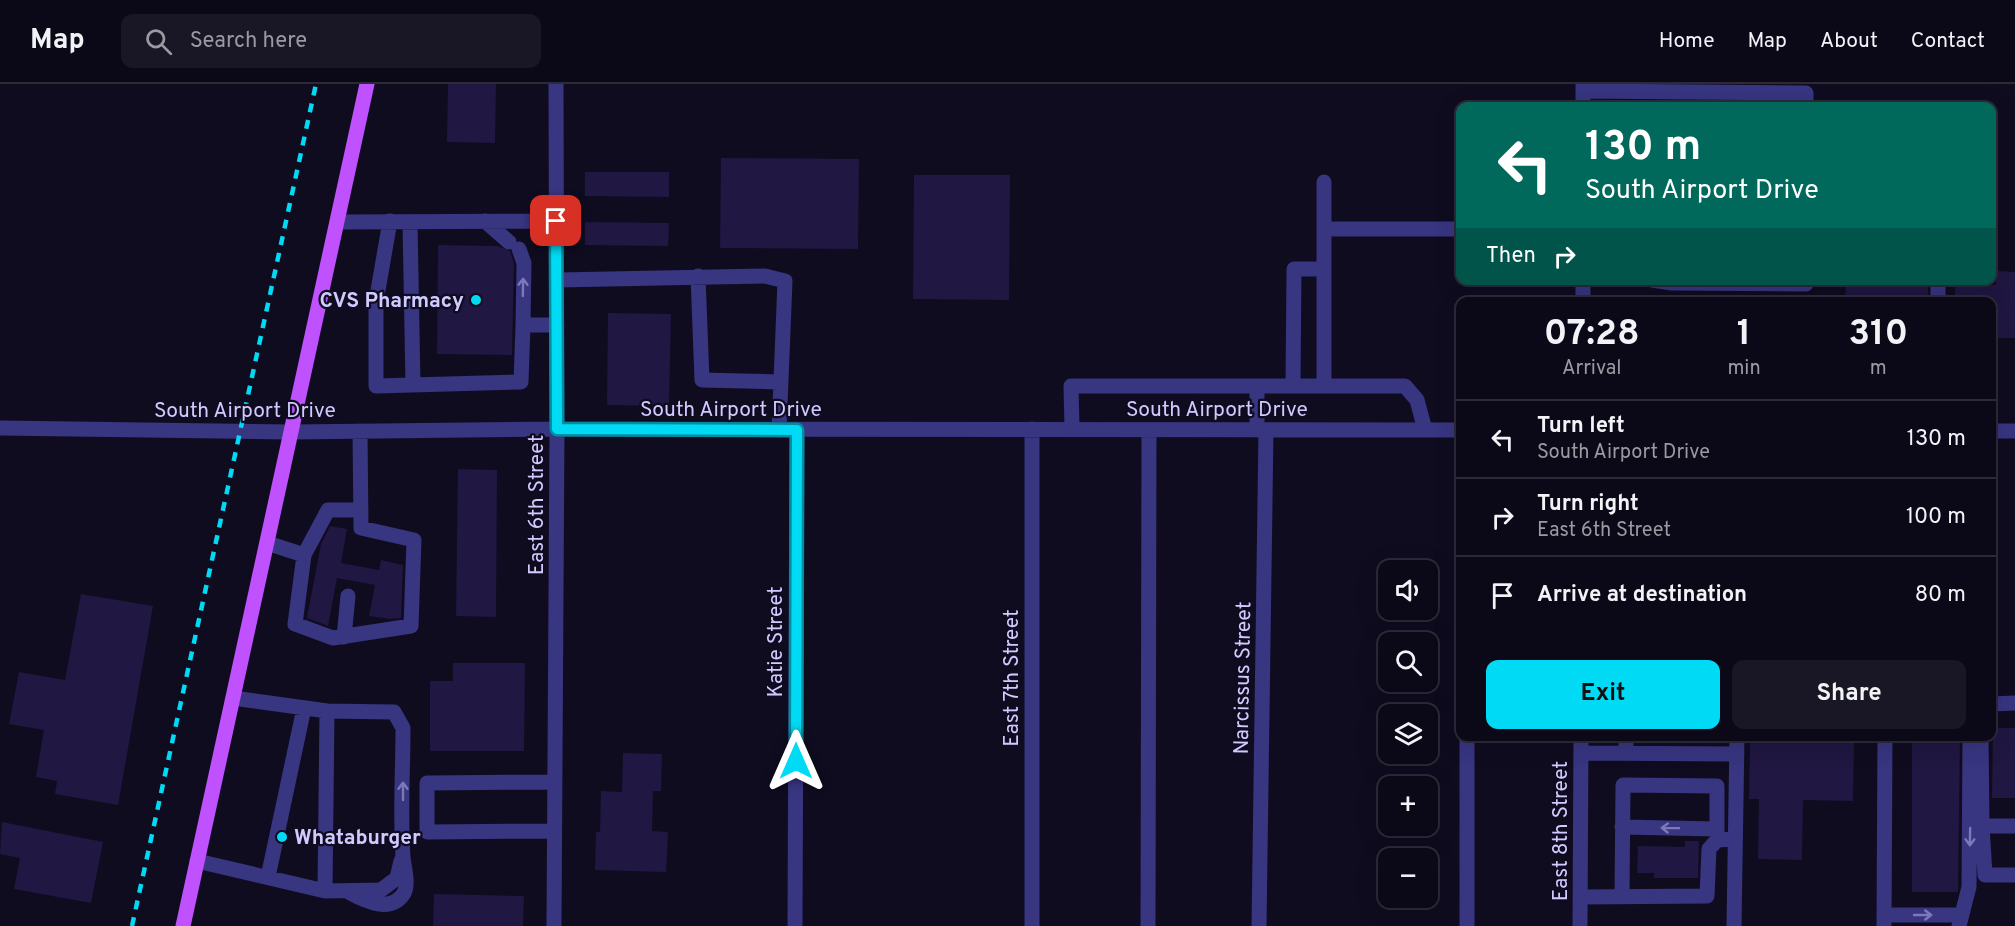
<!DOCTYPE html>
<meta charset="utf-8">
<style>
:root{--surface:#0b0918;--page:#191725;--text:#f1f3f6;--muted:#9a9aa2;--line:#2b2a37;--accent:#00daf5}
body{margin:0;font-family:Overpass,sans-serif;background:var(--page);color:var(--text);height:100vh;display:flex;flex-direction:column;font-size:22px;white-space:nowrap}
*{box-sizing:border-box;margin:0}
p{font-size:20px;color:var(--muted)}
.icon{flex:none;width:33px;height:33px;fill:none;stroke:currentColor;stroke-width:2;stroke-linecap:round;stroke-linejoin:round}
.map{position:relative;flex:1;overflow:hidden}
.drawer{position:absolute;left:1456px;top:213px;width:540px;height:444px;display:flex;flex-direction:column;background:var(--surface);border-radius:12px;box-shadow:0 6px 24px #0002,0 0 0 2px var(--line)}
.drawer>*{flex:none}
.top-card{position:absolute;left:1456px;top:18px;width:540px;height:183px;border-radius:12px;box-shadow:0 6px 24px #0002,0 0 0 2px var(--line);background:#00695c;color:#fff;overflow:hidden}
.buttons{position:absolute;left:1378px;top:476px;display:grid;gap:12px}
.buttons a{display:grid;place-items:center;width:60px;height:60px;border-radius:12px;background:var(--surface);box-shadow:0 6px 24px #0002,0 0 0 2px var(--line);font-size:30px}
.pin{position:absolute;display:grid;place-items:center;width:51px;height:51px;color:#fff;margin:-26px;border-radius:12px;box-shadow:0 3px 9px #0006}
.me{position:absolute;width:66px;margin:-33px;rotate:0deg;stroke-linejoin:round;filter:drop-shadow(0 0 4px #0008)}
.turn{display:flex;align-items:center;gap:21px;height:126px;padding:0 30px;font-size:27px}
.turn .icon{width:78px;height:78px;stroke-width:2.5}
.turn b{display:block;font-size:42px;line-height:51px}
.then{display:flex;align-items:center;height:57px;padding:0 30px;background:#0003;gap:12px;font-size:22px}
.eta{display:flex;justify-content:space-evenly;align-items:center;height:102px;text-align:center}
.eta b{font-size:36px;font-weight:700;line-height:42px}
.action{display:flex;gap:12px;margin-top:auto;padding:12px 30px}
.action a{flex:1;height:69px;border-radius:12px;background:var(--accent);color:#111;font-size:24px;font-weight:700;line-height:69px;text-align:center}
.action a+a{background:var(--page);color:var(--text)}
ul{padding:0;list-style:none}
li{display:flex;align-items:center;gap:18px;height:78px;padding:0 30px;border-top:2px solid var(--line)}
li div{flex:1}
li b{display:block;font-size:22px}
li em{font-style:normal}
header{display:flex;align-items:center;gap:36px;box-sizing:border-box;height:84px;padding:0 30px;background:var(--surface);border-bottom:2px solid var(--line)}
header strong{font-size:28px}
nav{display:flex;gap:33px;margin-inline-start:auto;font-size:21px}
.search{width:420px;height:54px;background:var(--page);display:flex;align-items:center;gap:15px;box-sizing:border-box;padding:0 21px;border-radius:12px;color:var(--muted);font-size:22px}
.map>svg:first-child{display:block}
.building{fill:#201742}
.lines{fill:none;stroke-linecap:round;stroke-linejoin:round}
.minor{stroke:#383581;stroke-width:15}
.major{stroke:#c051ff;stroke-width:15}
.rail{stroke:#00daf5;stroke-width:4.5;stroke-dasharray:9 8;stroke-linecap:butt}
.oneway{stroke:#7d78ba}
.route-casing{stroke:#008e9f;stroke-width:15}
.route{stroke:#00daf5;stroke-width:10}
.poi-dot{fill:#00daf5;stroke:#0f0c20;stroke-width:2}
.labels{text-anchor:middle;stroke-width:4.5;stroke-linejoin:round;paint-order:stroke}
.poi-label{font-size:21px;font-weight:bold;fill:#d1caff;stroke:#0f0c20;text-anchor:end}
.street-label{font-size:21px;fill:#d1caff;stroke:#0f0c20}
</style>
<header>
<strong>Map</strong>
<div class="search"><svg class="icon" aria-label="search" viewBox="0 0 24 24"><circle cx="10" cy="10" r="6"/><path d="M15 15l6 6"/></svg>Search here</div>
<nav><a>Home</a><a>Map</a><a>About</a><a>Contact</a></nav>
</header>
<div class="map">
<svg width="2015" height="842" viewBox="0 0 2015 842">
<rect width="100%" height="100%" fill="#0f0c20"/>
<path class="building" d="M448,0H496L495,59L447,58Z
M721,74L859,75L858,165L720,164Z
M585,88H669V113L585,112Z
M914,91H1010L1009,216L913,215Z
M585,138L669,139L668,162L585,161Z
M438,161L498,162L510,167L514,180L512,271L437,270Z
M1996,187L2015,188V254H1996V218H1955V200L1996,201Z
M1846,196H1928V218H1845Z
M608,229L671,230L669,322L607,321Z
M458,385L497,386L496,533L456,532Z
M330,442L347,445L341,479L379,486L381,476L403,481L401,534L390,535L369,532L375,501L337,494L328,542L307,534L321,460Z
M81,510L153,522L118,721L55,710L57,697L36,693L44,646L9,640L19,588L65,596Z
M453,579H525L524,667H430V597H453Z
M1993,644H2015V714H1992Z
M1912,652H1960L1958,808H1912Z
M1750,657L1854,659L1853,717L1803,716L1802,776L1758,775L1759,715H1749Z
M623,669L662,670L661,707H653L652,747L668,748L666,788L595,786L596,748H600L601,707L622,708Z
M2,738L103,758L91,819L14,805L20,774L0,770Z
M1685,757H1699L1698,794H1654V789H1637L1638,762L1685,763Z
M434,810L524,812L523,842H433Z"/>
<g class="lines">
<path class="minor" d="M1583,0V22
M1583,7L1806,9V22
M1324,98V302H1405L1417,316L1425,346
M390,137L376,218V302L521,298L523,241H557
M485,137L509,158
M337,138L556,137
M410,138L413,301
M1324,145H1461
M519,165L524,179L523,241
M698,192L702,296L781,298
M557,196L765,192L785,197L779,346
M1583,196V218
M1652,196L1672,199
M1672,196V199L1806,200L1808,196
M1938,218V196
M1257,302V346
M1293,302L1294,185H1324
M0,344L292,348L557,345L1461,346
M1072,345L1071,302H1324
M360,347L361,444L414,456L411,542L333,554L295,540L304,471L328,426H361
M1992,347H2015
M267,459L304,471
M344,553L348,512
M1992,620L2015,619
M327,627L394,628L403,644C403,686 400,730 403,773C404,783 409,800 404,809C391,830 365,817 350,809
M1626,652V669
M1981,652L1982,742H2015
M1581,669L1737,670
M1982,742L1985,791H2015
M1622,743L1717,745
M554,747L427,748V699L555,698
M197,777L325,807L327,627L233,614
M268,793L304,624
M325,807L381,806L397,794L401,777
M1580,813L1707,812L1709,765L1717,756L1735,755
M1622,813L1623,701L1717,702V756
M1884,831H1962
M554,842L557,345L556,0
M795,842L797,346
M1032,842V345
M1148,842L1149,346
M1259,842L1266,346
M1467,842V652
M1580,842L1581,652
M1734,842L1737,652
M1884,842L1885,652
M1959,842L1969,803L1970,652"/>
<path class="major" d="M183,842L367,0"/>
<path class="rail" d="M132,842L316,0"/>
</g>
<defs><path id="oneway-shaft" d="M-6 0H5M1.5-3L5.5 0L1.5 3" fill="none" stroke-width="1.6" stroke-linecap="round" stroke-linejoin="round" transform="scale(1.5)"/></defs>
<g class="oneway">
<use href="#oneway-shaft" transform="translate(523 203) rotate(-89)"/>
<use href="#oneway-shaft" transform="translate(403 707) rotate(-90)"/>
<use href="#oneway-shaft" transform="translate(1670 744) rotate(-179)"/>
<use href="#oneway-shaft" transform="translate(1970 753) rotate(91)"/>
<use href="#oneway-shaft" transform="translate(1923 831)"/>
</g>
<g class="lines">
<g class="route-casing">
<path id="route" d="M556,137L557,345L797,346L796,677"/>
</g>
<use href="#route" class="route"/>
</g>
<g class="poi-dot">
<circle cx="476" cy="216" r="6"/>
<circle cx="282" cy="753" r="6"/>
</g>
<g class="labels">
<g class="poi-label">
<text x="464" y="223">CVS Pharmacy</text>
<text x="294" y="760" text-anchor="start">Whataburger</text>
</g>
<g class="street-label">
<text x="731" y="332">South Airport Drive</text>
<text x="1217" y="332">South Airport Drive</text>
<text x="245" y="333">South Airport Drive</text>
<text transform="translate(536 421) rotate(-90)" y="7">East 6th Street</text>
<text transform="translate(775 558) rotate(-90)" y="7">Katie Street</text>
<text transform="translate(1011 594) rotate(-90)" y="7">East 7th Street</text>
<text transform="translate(1242 594) rotate(-89)" y="7">Narcissus Street</text>
<text transform="translate(1560 747) rotate(-90)" y="7">East 8th Street</text>
</g>
</g>
</svg>
<div class="buttons">
<a><svg class="icon" aria-label="sound" viewBox="0 0 24 24"><path d="M4 9h4l5-4v14l-5-4H4zM17 9q2 3 0 6"/></svg></a>
<a><svg class="icon" aria-label="search" viewBox="0 0 24 24"><circle cx="10" cy="10" r="6"/><path d="M15 15l6 6"/></svg></a>
<a><svg class="icon" aria-label="layers" viewBox="0 0 24 24"><path d="M12 4l9 5-9 5-9-5zM3 14l9 5 9-5"/></svg></a>
<a>+</a>
<a>−</a>
</div>
<div class="pin" style="left:556px;top:137px;background:#d93025"><svg class="icon" aria-label="arrive" viewBox="0 0 24 24"><path d="M6 21V4h12l-3 4 3 4H6"/></svg></div>
<svg class="me" style="left:796px;top:677px" viewBox="-20 -20 40 40"><path d="M0-17L14 15 0 8-14 15z" fill="#00daf5" stroke="#fff" stroke-width="4"/></svg>
<div class="top-card">
<div class="turn"><svg class="icon" aria-label="left" viewBox="0 0 24 24"><path d="M17 20v-9H6M10 6l-5 5 5 5"/></svg><div><b>130 m</b>South Airport Drive</div></div>
<div class="then">Then<svg class="icon" aria-label="right" viewBox="0 0 24 24"><path d="M7 20v-9h11M14 6l5 5-5 5"/></svg></div>
</div>
<section class="drawer">
<div class="eta">
<div><b>07:28</b><p>Arrival</p></div>
<div><b>1</b><p>min</p></div>
<div><b>310</b><p>m</p></div>
</div>
<ul>
<li><svg class="icon" aria-label="left" viewBox="0 0 24 24"><path d="M17 20v-9H6M10 6l-5 5 5 5"/></svg><div><b>Turn left</b><p>South Airport Drive</p></div><em>130 m</em></li>
<li><svg class="icon" aria-label="right" viewBox="0 0 24 24"><path d="M7 20v-9h11M14 6l5 5-5 5"/></svg><div><b>Turn right</b><p>East 6th Street</p></div><em>100 m</em></li>
<li><svg class="icon" aria-label="arrive" viewBox="0 0 24 24"><path d="M6 21V4h12l-3 4 3 4H6"/></svg><div><b>Arrive at destination</b></div><em>80 m</em></li>
</ul>
<div class="action"><a>Exit</a><a>Share</a></div>
</section>
</div>
